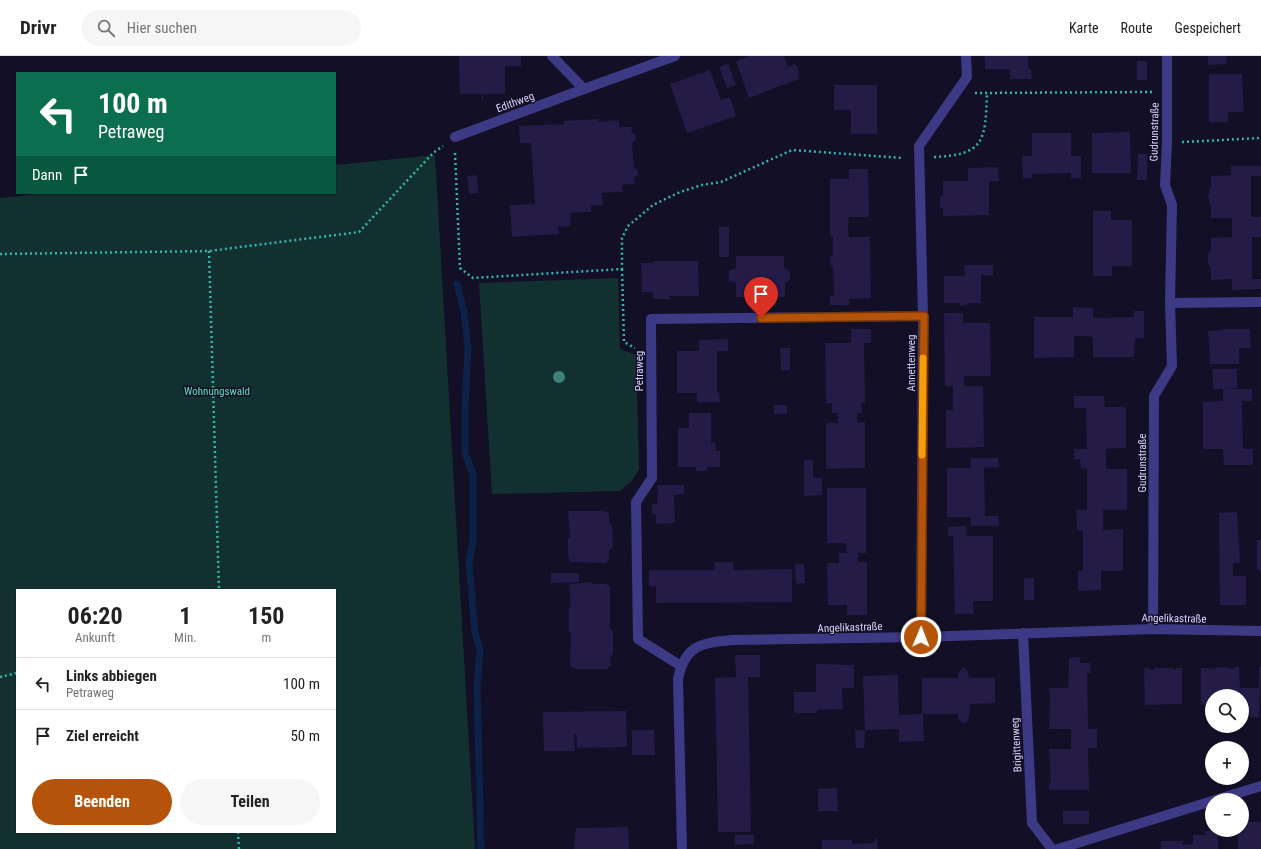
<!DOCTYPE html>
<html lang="de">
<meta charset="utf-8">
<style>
:root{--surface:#fff;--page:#f6f6f6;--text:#222;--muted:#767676;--line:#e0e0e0;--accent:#b45309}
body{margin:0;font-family:"Roboto Condensed",sans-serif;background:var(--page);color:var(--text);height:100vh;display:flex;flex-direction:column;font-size:15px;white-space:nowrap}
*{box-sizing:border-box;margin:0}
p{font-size:13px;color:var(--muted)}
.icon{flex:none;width:22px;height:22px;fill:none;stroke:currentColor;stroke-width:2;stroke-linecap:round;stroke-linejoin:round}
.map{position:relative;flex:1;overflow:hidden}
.details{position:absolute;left:16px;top:533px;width:320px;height:244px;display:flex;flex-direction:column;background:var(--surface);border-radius:0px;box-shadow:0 1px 3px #0004}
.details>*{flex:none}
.hud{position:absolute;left:16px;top:16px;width:320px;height:122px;border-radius:0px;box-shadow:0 1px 3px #0004;background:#0b6e4f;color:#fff;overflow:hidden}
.fabs{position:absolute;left:1205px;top:633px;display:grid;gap:8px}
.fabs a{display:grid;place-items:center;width:44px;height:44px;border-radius:50%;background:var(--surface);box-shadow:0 1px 3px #0004;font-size:20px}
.pin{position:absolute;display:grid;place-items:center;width:34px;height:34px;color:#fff;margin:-41px -17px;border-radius:50% 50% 50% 0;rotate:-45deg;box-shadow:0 0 4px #0007}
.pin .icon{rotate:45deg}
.me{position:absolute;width:44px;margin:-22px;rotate:1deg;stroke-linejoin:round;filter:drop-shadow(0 0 3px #0008)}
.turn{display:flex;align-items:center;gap:14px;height:84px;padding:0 16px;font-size:18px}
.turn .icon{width:52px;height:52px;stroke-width:2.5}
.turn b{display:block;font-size:28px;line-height:34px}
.then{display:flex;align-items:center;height:38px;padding:0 16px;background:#0003;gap:8px;font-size:15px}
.eta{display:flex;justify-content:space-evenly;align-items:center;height:68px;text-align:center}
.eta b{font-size:24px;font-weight:700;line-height:28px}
.primary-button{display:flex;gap:8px;margin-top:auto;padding:8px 16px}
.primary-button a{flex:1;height:46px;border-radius:24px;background:var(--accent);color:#fff;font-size:16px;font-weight:700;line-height:46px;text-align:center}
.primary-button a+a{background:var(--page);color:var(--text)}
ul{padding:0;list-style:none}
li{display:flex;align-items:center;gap:12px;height:52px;padding:0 16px;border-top:1px solid var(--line)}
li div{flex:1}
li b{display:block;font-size:15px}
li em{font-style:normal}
header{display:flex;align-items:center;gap:24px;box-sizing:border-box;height:56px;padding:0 20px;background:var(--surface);border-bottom:1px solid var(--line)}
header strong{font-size:19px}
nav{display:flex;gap:22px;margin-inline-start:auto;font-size:14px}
.search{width:280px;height:36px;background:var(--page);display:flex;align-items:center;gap:10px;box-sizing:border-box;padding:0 14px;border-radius:22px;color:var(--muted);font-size:15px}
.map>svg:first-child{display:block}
.green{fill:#12302f;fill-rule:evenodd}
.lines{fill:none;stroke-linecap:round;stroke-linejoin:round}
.stream{stroke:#0c2248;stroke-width:7}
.building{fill:#241b47}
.path{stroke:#2fb8b0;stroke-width:2.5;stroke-dasharray:2 3;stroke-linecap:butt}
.minor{stroke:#3d3a85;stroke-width:10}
.tree{fill:#3d827b}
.route-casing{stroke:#753606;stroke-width:10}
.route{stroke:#b45309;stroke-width:7}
.slow{stroke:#f59e0b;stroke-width:7}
.labels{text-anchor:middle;stroke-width:3;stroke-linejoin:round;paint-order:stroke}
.street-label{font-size:11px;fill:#d9d4ff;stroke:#130f26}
.park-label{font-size:11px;fill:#5fe0c0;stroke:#130f26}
</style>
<header>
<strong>Drivr</strong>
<div class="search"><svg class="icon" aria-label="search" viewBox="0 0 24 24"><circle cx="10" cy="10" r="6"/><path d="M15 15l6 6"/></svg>Hier suchen</div>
<nav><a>Karte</a><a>Route</a><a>Gespeichert</a></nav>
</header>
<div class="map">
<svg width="1261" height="793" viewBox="0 0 1261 793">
<rect width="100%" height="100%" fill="#130f26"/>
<path class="green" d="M435,99L475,793H0V142L48,137H335V109ZM17,534H335V776H17Z
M618,222L620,293L636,299L639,413L632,425L620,435L492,438L479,227Z"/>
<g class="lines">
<path class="stream" d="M457,228L464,256L468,292L465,353V397L473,419V485L469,506L475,576L480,593L477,631L481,793"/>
</g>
<path class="building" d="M459,0H521V10H505V38H483V45H482V38H460Z
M750,0H784L788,11L794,8L798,11L799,23L749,42L736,5Z
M983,0H1028V13H1031L1032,23H1010V13H985V2Z
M1208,0H1227L1226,8L1208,9Z
M1137,5H1147V24H1137Z
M728,7L736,29L727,32L719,11Z
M710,14L721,44L730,41L736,60L687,77L670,28Z
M1209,18H1242L1244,56H1228V66H1209Z
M834,29H877V78H851V54H834Z
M598,63L599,66L619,64V71H631L632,76L635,79L636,84L632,87L634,111L638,114V119L634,122L635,128L622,129L623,136L602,137L603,149L591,150V156L570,157L571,170L558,171L559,178L512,181L510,149L535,148L531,87H520L519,70L564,68V65Z
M1130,76L1131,117H1092V77Z
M1032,77H1071V100H1081V122H1071V117L1032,118V122H1023L1022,100H1032Z
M1138,98H1147V124H1137Z
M1231,110H1261V120H1251V161H1261V181H1252V223H1261V233L1232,234V223L1211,224V213L1208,208V198L1211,193V182L1232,181V162H1211V151L1208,141L1211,131V120L1231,119Z
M998,111L999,125H989V159L943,160V152H940V140H943V125H968V112Z
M849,113H868L869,161H849L848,171L849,181H870L871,242L849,243V249H830V240H834L833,210L831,211L830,200H833V180H830V123H849Z
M477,119L478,137L469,138L467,120Z
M1093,155H1111V164H1132V210H1112V220H1093Z
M719,171H729V201H719Z
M736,200H784V212L790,215V224L785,227V241H736V227L729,225V214L736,212Z
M653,205H698L699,240H670V243H653V236H642L641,207H653Z
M964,209H993V220L981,219V247H967V249L960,250V247H944V220H965Z
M1073,251L1093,252V262L1134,261V255H1144V282H1135L1134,301H1093V281L1084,280H1074V301L1034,302V261H1073Z
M944,257H963V267H990L991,320H964V330H983L984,391L946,392V354H953V330H945Z
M851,273H871V287H864L865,347H861L862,357H857V367L865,366V412L826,413V367H838V357H832V347H826L825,287H851Z
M1222,273H1250L1251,292H1239V308H1210L1208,275L1222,274Z
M728,283V295H717V337H719L720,346H697V337H677V295H699V284Z
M780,292H790V314L781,315Z
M1212,313H1237V332L1224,333H1252V345H1242L1243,393H1253V409H1224L1223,393H1203V346L1223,345V333H1213Z
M1074,340H1104L1105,351H1126V392L1106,393V413H1127V454H1103V474L1123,473V515H1101V534L1078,535V515H1083V474H1077L1076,454H1087V412L1081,413L1080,403H1074V393H1087L1086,352H1074Z
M774,349H787V358H774Z
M689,357H711V387L715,386L716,395H720V411H707V415H696V411H678V372H689Z
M971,402H998L999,411L984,412L985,460H998L999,470H971V461H947V412H971Z
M804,404H813V422H822V439L804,440Z
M658,429H684V438L674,439L675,467L656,468V458H652V448H657Z
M827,432H866V497H858V506H867V559H847V549H828L827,507H839V497H847L846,487H827Z
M568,455H605L609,458V466L612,469L613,492L609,495V503L606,507L570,506L568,499V483L570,482Z
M1237,456L1240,507H1233V520H1246V549H1220L1219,457Z
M966,470L967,480H993V545H973L974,558H955L953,480H948V471Z
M1257,484H1261V514H1257Z
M714,506H733V514L792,513V546L656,547V530H649V514H715Z
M795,508H804L805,527L796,528Z
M551,517H579V526L551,527Z
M1024,522H1034V544H1024Z
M591,526L593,528H606L610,531V572L613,575V598L610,601L611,609L607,613H578L571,611L570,604L571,578L569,576V552L571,550L569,528Z
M735,599H760V621H748L751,776H718L715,622L736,621Z
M1080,601V607H1090L1091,617H1087L1088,673H1097V692H1088L1089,734H1049V727H1051L1049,693H1071V673H1049L1050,639L1048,632H1068L1069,602Z
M816,608L854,609V632H842L843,653L817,654V657H794V636H816Z
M963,611L968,616L969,622H995V647L970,648L969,662L965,668L958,663V658H922V622H958V617Z
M1234,611H1239L1240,632H1259V611H1261L1259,661H1250V655H1242V640H1212V648L1201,649V612H1209V613L1221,611L1233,613Z
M1144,612H1150L1151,614H1154V612H1173L1176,614V612H1182V648L1145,649Z
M898,619L899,659L923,658L924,685L899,686V673L865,674L863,620Z
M626,655L627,691L577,692V680L574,678L575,695H544L543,656Z
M632,674H654L655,699H632Z
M855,674H865L864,692H856Z
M837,732L838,755H818V733Z
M1063,755H1089V768H1063Z
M1242,763H1249L1250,766H1261V793H1238L1237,774H1242Z
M628,771L629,793H574L576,772Z
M1205,775H1218V793H1161V785H1183V789L1193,788V779H1206Z
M735,779H754V788L735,789Z
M875,783H877V793H822V784H852V788L875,787Z"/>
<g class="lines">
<path class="path" d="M975,37L1152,36
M1182,86L1261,82
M455,97L460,212L473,222L622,213V182L628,170L653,149L680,136L702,129L721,126L792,94L903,102
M934,101C986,99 985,83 987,38
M209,195L219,534
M0,198L209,195L359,176L433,97L443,90
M622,213L624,286L635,292
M0,621L17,617
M238,776L239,793"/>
<path class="minor" d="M552,0L584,33L675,0
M455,81L584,33
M1170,247L1261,246
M1153,573L1154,340L1172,310L1170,247L1172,149L1165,129L1167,86V0
M1023,577L1032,767L1052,793
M921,581L923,260L919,90L967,21L966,0
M681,610L638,583L636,446L652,422L651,263L923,260
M1215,744L1261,730
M682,793L678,623C685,589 701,587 732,584L921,581L1153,573L1261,575
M1058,793L1212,745"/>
</g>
<circle class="tree" cx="559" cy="321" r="6"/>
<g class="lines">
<g class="route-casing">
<path id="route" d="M761,262L924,260L921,581"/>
</g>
<use href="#route" class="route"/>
<path class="slow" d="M922,399L923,302"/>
</g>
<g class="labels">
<g class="street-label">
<text transform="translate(515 46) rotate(-20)" y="4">Edithweg</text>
<text transform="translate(1154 76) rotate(-89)" y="4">Gudrunstraße</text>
<text transform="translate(911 307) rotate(-90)" y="4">Annettenweg</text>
<text transform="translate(639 315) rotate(-90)" y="4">Petraweg</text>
<text transform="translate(1142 407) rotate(-90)" y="4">Gudrunstraße</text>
<text transform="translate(1174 562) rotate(1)" y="4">Angelikastraße</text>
<text transform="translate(850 571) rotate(-2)" y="4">Angelikastraße</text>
<text transform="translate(1016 689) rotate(-93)" y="4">Brigittenweg</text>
</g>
<g class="park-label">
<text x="217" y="339">Wohnungswald</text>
</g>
</g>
</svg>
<div class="fabs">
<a><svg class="icon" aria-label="search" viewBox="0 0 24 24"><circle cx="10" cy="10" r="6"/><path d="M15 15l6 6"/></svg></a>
<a>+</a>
<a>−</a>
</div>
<div class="pin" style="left:761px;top:262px;background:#d93025"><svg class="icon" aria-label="arrive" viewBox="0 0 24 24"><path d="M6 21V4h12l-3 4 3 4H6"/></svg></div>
<svg class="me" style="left:921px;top:581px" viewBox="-20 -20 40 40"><circle r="17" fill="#b45309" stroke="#fff" stroke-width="3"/><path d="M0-11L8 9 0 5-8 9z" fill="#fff"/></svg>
<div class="hud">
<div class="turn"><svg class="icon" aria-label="left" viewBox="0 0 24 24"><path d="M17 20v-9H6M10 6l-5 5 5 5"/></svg><div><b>100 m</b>Petraweg</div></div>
<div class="then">Dann<svg class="icon" aria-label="arrive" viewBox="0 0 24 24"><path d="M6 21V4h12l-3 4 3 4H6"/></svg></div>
</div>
<section class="details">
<div class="eta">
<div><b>06:20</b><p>Ankunft</p></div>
<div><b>1</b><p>Min.</p></div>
<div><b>150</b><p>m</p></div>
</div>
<ul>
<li><svg class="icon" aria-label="left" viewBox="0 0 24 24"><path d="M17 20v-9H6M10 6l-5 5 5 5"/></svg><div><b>Links abbiegen</b><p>Petraweg</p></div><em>100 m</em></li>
<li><svg class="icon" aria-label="arrive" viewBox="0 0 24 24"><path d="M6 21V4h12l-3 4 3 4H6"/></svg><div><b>Ziel erreicht</b></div><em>50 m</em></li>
</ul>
<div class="primary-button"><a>Beenden</a><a>Teilen</a></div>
</section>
</div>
